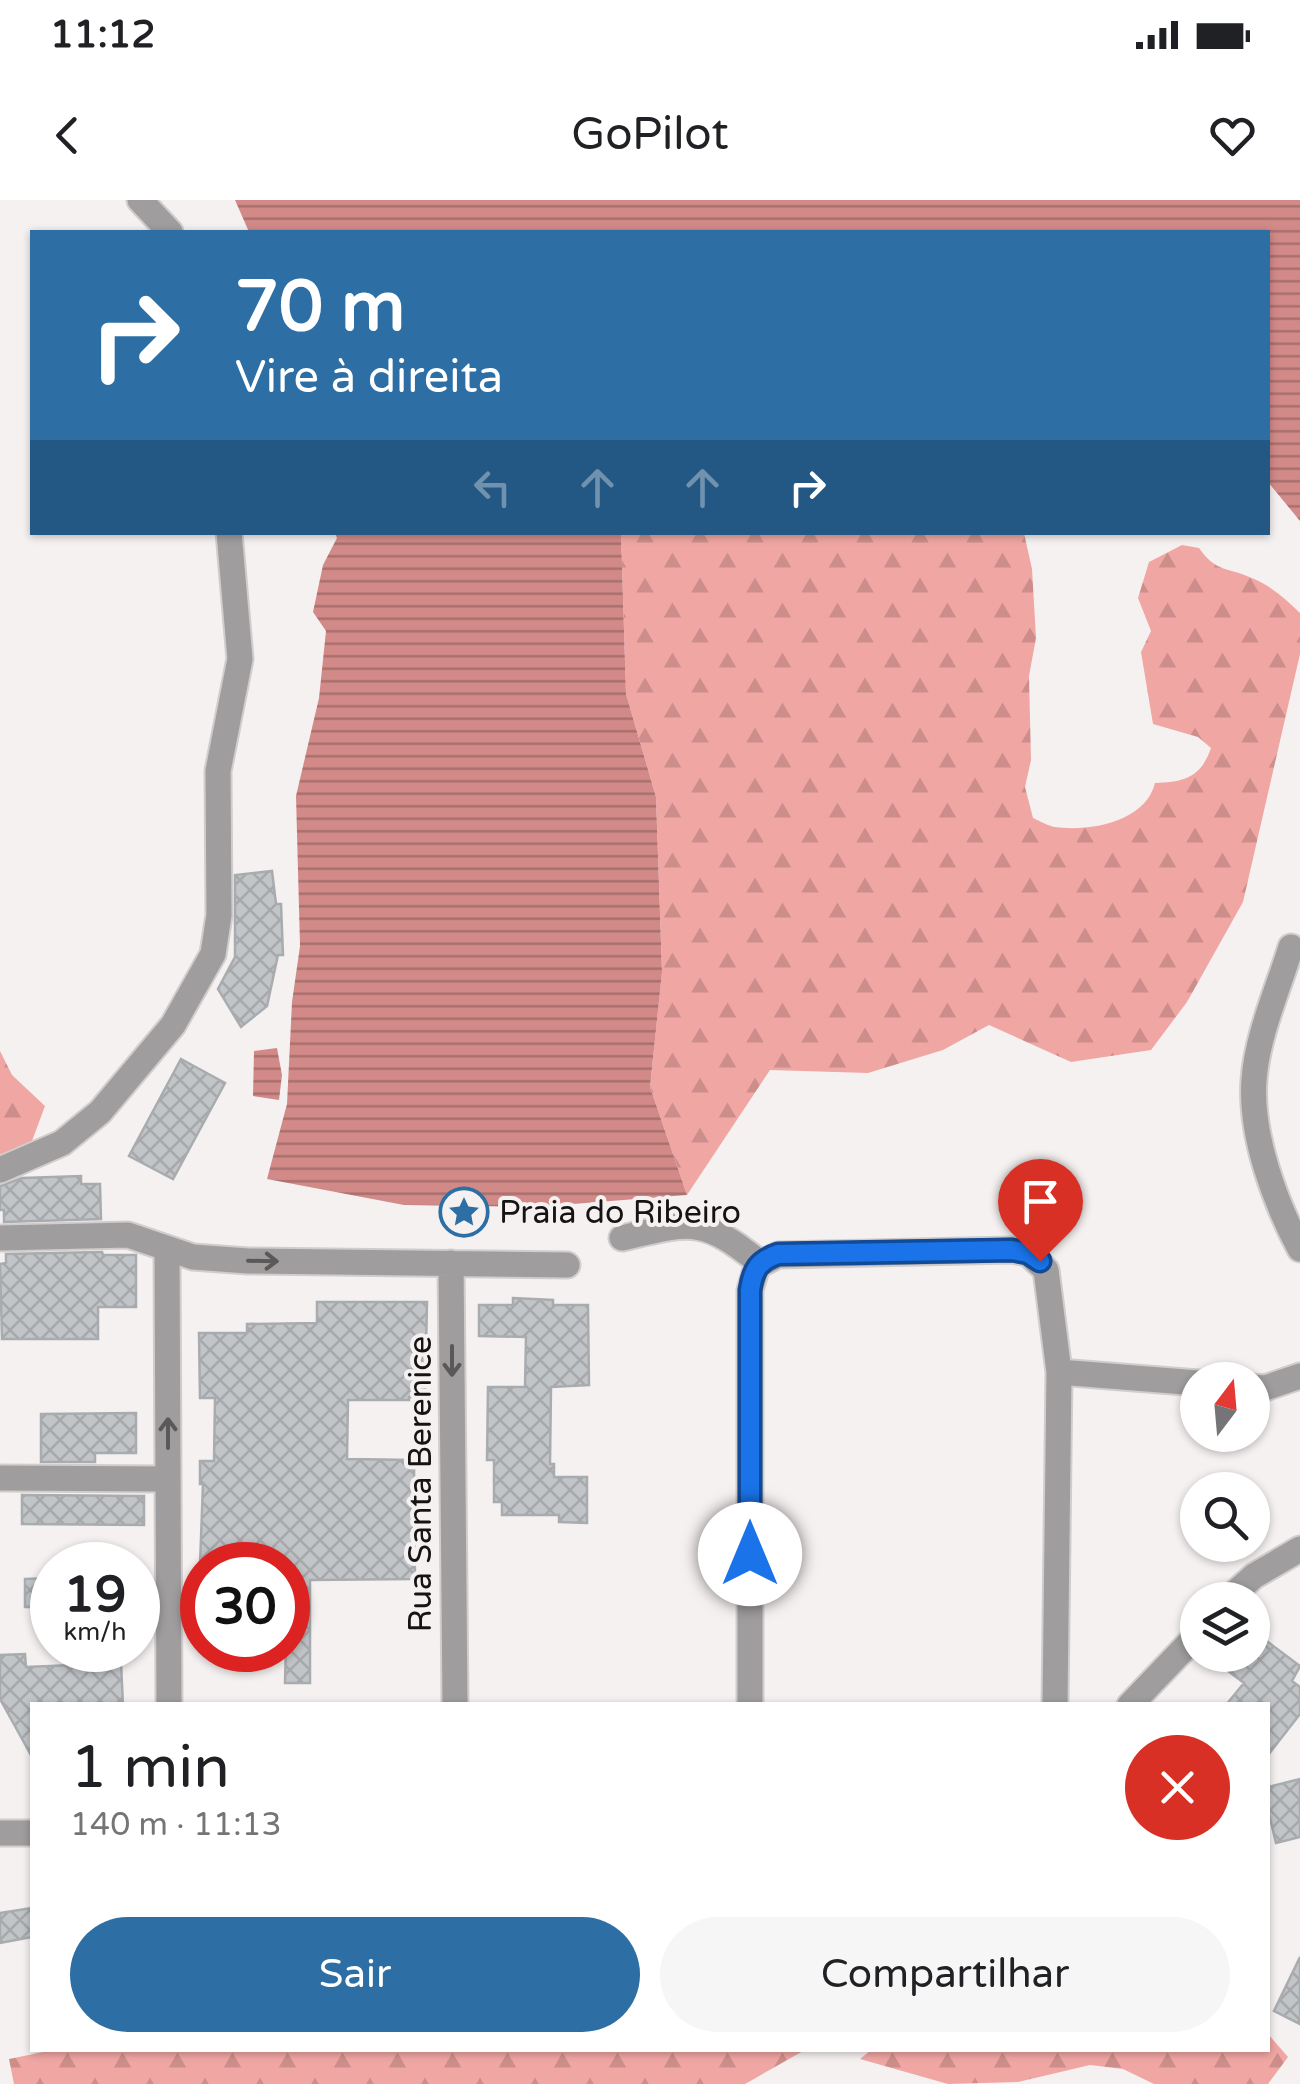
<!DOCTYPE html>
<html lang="pt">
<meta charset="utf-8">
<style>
:root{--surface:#fff;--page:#f6f6f6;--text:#202124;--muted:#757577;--accent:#2d6fa5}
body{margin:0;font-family:"Varela Round",sans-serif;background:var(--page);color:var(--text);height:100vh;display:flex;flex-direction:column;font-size:38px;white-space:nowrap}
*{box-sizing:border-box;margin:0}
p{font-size:32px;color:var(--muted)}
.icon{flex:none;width:55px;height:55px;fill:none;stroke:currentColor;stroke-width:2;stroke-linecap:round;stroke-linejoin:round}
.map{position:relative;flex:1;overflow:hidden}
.panel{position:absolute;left:30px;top:1502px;width:1240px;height:350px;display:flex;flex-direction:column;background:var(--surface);border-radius:0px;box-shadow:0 2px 8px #0004}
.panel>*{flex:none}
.hud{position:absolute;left:30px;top:30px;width:1240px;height:305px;border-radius:0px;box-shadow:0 2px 8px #0004;background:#2d6fa5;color:#fff;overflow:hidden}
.needle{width:65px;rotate:16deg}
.tools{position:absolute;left:1180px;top:1162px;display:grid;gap:20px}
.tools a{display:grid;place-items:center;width:90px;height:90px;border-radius:50%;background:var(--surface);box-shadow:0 2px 8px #0004;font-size:50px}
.speed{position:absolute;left:30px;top:1342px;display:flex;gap:20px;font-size:50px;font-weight:700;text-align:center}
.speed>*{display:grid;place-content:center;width:130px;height:130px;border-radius:50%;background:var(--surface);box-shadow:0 2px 8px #0004;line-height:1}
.speed small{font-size:25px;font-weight:400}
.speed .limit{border:15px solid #d22;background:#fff;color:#111}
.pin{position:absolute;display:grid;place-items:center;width:85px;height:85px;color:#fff;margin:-102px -42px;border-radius:50% 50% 50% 0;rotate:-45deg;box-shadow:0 0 10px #0007}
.pin .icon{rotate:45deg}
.me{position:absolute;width:110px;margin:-55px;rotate:0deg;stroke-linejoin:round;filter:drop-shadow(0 0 8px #0008)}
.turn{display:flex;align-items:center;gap:35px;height:210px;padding:0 40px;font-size:45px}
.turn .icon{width:130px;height:130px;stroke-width:2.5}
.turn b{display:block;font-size:70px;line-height:85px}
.lanes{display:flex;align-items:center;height:95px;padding:0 40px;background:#0003;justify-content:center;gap:50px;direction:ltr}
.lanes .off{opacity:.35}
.round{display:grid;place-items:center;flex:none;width:105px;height:105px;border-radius:52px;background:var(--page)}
.overview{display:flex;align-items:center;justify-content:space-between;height:170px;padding:0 40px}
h1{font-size:60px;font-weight:600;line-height:75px}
.button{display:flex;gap:20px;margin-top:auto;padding:20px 40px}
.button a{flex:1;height:115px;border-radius:60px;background:var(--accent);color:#fff;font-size:40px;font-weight:600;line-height:115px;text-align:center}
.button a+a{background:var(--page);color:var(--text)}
.status{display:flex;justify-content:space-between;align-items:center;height:70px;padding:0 50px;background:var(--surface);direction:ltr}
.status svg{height:28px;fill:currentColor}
header{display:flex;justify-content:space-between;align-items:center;height:130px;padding:0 40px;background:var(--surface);font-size:45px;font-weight:600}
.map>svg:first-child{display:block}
.forest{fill:url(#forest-firs)}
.water{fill:url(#water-rules)}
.building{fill:url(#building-cross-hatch);stroke:#a9acaf;stroke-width:2.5}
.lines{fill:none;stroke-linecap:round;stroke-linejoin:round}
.street-casing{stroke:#d2cdcd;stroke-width:29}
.street{stroke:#9f9d9d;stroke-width:25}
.oneway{stroke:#5a5858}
.route-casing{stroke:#114b97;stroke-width:25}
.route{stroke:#1a73e8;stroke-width:18}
.labels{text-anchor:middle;stroke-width:8;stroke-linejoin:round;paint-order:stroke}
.poi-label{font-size:32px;fill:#151313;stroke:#f6f1f1;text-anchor:start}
.street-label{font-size:32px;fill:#151313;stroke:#f6f1f1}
</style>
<div class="status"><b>11:12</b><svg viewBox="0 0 49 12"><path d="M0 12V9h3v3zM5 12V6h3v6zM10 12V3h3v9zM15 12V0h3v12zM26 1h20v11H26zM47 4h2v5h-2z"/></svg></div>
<header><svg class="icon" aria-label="back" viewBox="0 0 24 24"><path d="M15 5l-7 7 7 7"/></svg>GoPilot<svg class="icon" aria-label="heart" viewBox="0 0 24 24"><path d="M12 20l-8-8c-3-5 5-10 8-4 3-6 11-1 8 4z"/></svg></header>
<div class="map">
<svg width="1300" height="1884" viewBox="0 0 1300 1884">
<defs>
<pattern id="forest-firs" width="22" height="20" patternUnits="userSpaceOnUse" patternTransform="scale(2.5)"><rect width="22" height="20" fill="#f0a6a3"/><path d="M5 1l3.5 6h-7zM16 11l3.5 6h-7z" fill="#cd8e8b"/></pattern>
<pattern id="water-rules" width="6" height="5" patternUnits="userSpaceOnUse" patternTransform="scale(2.5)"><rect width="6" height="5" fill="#d28a88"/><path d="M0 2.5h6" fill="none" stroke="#a9706e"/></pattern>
<pattern id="building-cross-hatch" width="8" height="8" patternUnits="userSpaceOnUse" patternTransform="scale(2.5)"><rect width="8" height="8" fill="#c2c5c8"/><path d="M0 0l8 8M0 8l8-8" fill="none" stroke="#a6a8ab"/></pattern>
</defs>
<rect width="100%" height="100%" fill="#f6f1f1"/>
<path class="forest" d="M621,333H1024L1032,369L1036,438L1029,476L1031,560L1025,587L1033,618C1040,621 1048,626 1055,627C1091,632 1146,621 1155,583C1185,582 1201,577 1211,548L1198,537L1153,524L1141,452L1151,431L1138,398L1149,362L1182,345L1199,348C1216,373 1229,367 1254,379C1271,386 1287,400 1300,413V454L1243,702L1187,802L1151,850L1071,862L989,825L943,850L868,873L770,870L687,995L650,887L662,771L656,597L626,494Z
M0,851L12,875L45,906L32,941L0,956Z
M1268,1834L1288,1857L1268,1884H1154L1123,1869L1090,1865L1018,1882L948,1884L860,1859L871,1850H1268Z
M53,1850H805L745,1884H14L9,1859Z"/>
<path class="water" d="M235,0H1300V321L1268,282V32H249Z
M335,333H621L626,494L656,597L662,772L650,887L687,995L535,1007L404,1005L267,979L287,904L292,802L300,746L296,596L319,498L326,431L313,412L323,365L337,338Z
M277,848L282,875L279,900L253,896L254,851Z"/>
<path class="building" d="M272,671L276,704H281L283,755H278L267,806L241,827L218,789L235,757V675Z
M181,859L225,883L173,979L129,956Z
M81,976V984H100L101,1019L4,1022V1010H0V986L22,978Z
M102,1052L103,1055H136V1107H98V1139H2L0,1064L6,1063V1054Z
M513,1098L553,1100V1105H588L589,1185L551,1187L550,1264H554V1277H587V1323L559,1322V1315H502V1302H494V1260H487L488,1187H525L526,1137L479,1136V1105H513Z
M317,1102H427L425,1197H409V1200H348L347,1259L414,1260L415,1379L310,1380V1483H285L288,1365H200L203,1284H200V1261H214L215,1198H200L199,1133H247V1124L317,1123Z
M136,1213V1253H95V1262H41V1214Z
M22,1295L144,1296V1325L22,1324Z
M52,1378V1407H25V1379Z
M1252,1430L1300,1466L1292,1481L1300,1487V1514L1268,1555V1505H1226L1244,1483L1207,1455H1252Z
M25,1454L26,1467L121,1463L123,1505H32V1557L0,1499V1455Z
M1300,1579V1637L1276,1643L1268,1610V1587Z
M32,1708V1737L0,1743V1713Z
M1300,1757V1824L1274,1811Z"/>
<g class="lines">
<g class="street-casing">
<path id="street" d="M140,0L170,32
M1291,747C1278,789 1257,836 1254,880C1250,935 1275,1002 1300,1049
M0,970L62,943L100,912L173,825L213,754L219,715L218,571L240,459L229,332
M0,1038L128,1035L193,1057L248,1061L567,1065
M622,1038C691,1022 702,1016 760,1063
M167,1049L169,1505
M451,1063L455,1505
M1059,1172L1198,1183
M1252,1187L1265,1188L1300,1176
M0,1278L168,1279
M1227,1400L1254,1376L1300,1349
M750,1505V1090L757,1066L778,1055L1012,1050L1028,1053L1046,1070L1059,1172L1055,1505
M1130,1505L1198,1434
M0,1633H32"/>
</g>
<use href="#street" class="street"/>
</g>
<defs><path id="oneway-shaft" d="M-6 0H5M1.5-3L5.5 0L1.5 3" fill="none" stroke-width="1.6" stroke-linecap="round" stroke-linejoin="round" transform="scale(2.5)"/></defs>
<g class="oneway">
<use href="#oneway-shaft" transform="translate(263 1061) rotate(1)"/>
<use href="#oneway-shaft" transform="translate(452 1161) rotate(90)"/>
<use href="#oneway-shaft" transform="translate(168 1233) rotate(-90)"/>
</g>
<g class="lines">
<g class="route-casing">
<path id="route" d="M750,1354V1090C753,1070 758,1061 778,1054L1012,1050L1028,1053L1040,1061"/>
</g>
<use href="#route" class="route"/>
</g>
<defs>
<g id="sight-ring" transform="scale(2.5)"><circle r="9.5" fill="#f6f1f1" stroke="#2d6fa5" stroke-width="1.5"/><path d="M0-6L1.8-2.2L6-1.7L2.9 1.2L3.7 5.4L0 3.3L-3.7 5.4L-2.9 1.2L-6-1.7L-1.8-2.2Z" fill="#2d6fa5"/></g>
</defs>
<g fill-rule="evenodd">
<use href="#sight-ring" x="464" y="1012"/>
</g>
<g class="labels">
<g class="poi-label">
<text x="499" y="1023">Praia do Ribeiro</text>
</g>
<g class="street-label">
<text transform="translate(420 1284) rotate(-90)" y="11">Rua Santa Berenice</text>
</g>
</g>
</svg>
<div class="tools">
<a><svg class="needle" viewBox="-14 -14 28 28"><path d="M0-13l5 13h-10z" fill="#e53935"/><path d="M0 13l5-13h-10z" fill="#757577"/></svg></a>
<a><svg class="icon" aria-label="search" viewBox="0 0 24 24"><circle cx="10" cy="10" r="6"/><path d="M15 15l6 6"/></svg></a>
<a><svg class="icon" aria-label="layers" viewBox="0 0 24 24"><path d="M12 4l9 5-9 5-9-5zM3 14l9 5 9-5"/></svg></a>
</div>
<div class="speed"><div>19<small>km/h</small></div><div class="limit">30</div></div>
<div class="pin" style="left:1040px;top:1061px;background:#d93025"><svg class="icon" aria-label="arrive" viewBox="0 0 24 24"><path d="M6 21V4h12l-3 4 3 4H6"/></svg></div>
<svg class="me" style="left:750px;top:1354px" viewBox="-20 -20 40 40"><circle r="19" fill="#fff"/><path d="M0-13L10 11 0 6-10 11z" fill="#1a73e8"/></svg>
<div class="hud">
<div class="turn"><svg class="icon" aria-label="right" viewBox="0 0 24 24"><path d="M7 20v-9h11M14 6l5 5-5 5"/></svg><div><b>70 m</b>Vire à direita</div></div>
<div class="lanes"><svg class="icon off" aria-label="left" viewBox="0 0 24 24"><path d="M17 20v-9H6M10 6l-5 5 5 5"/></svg><svg class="icon off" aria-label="ahead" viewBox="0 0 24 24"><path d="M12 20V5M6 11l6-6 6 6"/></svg><svg class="icon off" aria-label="ahead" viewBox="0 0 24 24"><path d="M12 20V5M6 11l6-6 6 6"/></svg><svg class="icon" aria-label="right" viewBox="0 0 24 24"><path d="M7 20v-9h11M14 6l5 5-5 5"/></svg></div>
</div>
<section class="panel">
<div class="overview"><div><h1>1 min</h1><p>140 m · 11:13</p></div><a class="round" style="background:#d93025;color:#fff"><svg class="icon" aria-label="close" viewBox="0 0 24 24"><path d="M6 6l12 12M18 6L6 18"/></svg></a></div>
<div class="button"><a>Sair</a><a>Compartilhar</a></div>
</section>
</div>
